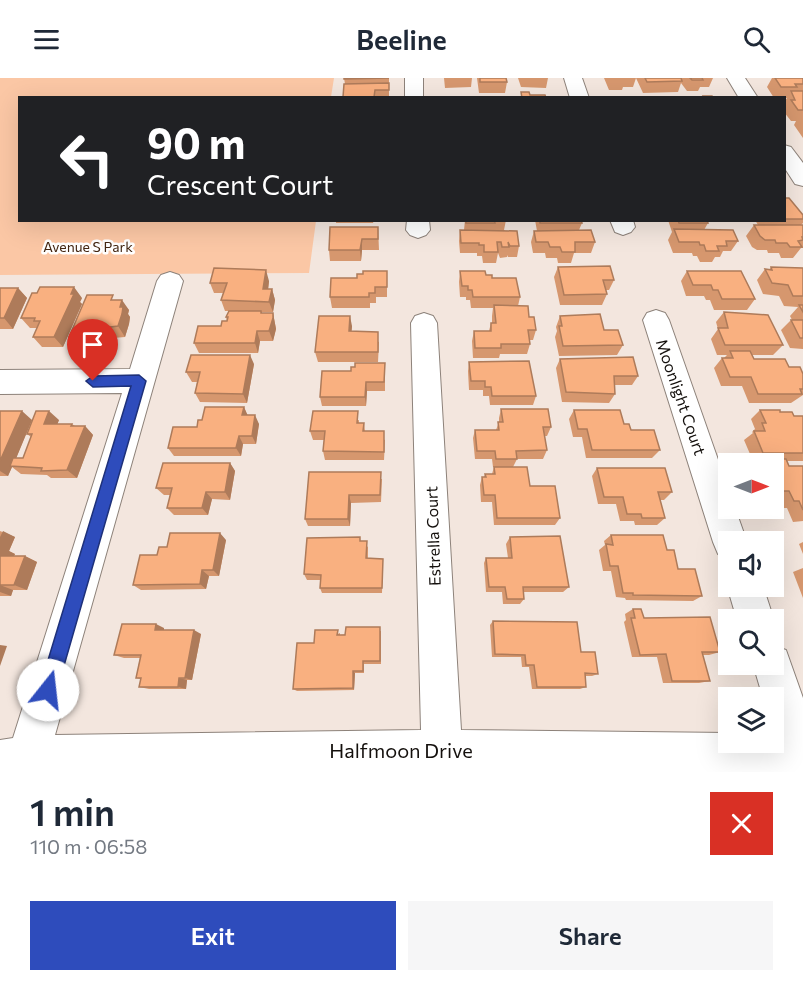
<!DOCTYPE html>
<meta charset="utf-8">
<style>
:root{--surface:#fff;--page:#f6f6f7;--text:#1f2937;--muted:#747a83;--accent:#2e4cbc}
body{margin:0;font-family:Commissioner,sans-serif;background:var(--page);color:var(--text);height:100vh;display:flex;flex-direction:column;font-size:22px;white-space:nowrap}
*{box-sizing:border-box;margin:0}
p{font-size:20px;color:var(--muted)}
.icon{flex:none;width:33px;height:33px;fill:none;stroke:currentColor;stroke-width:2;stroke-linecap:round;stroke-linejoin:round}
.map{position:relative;height:694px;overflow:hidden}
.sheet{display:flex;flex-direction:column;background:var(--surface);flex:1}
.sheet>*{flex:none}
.guide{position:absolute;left:18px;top:18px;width:768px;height:126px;border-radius:0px;box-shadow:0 6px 24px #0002;background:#202124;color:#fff;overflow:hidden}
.needle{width:39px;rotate:90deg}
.fabs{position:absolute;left:718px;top:375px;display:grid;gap:12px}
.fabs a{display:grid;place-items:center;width:66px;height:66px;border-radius:0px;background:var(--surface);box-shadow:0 6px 24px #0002;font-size:30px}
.pin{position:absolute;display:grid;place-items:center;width:51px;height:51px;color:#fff;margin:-62px -26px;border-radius:50% 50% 50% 0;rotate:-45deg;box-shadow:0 0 6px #0007}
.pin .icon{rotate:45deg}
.me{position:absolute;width:66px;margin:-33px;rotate:16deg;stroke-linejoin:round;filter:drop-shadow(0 0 4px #0008)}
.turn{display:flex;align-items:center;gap:21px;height:126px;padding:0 30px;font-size:27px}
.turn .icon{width:78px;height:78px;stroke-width:2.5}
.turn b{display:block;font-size:42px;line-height:51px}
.round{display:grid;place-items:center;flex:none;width:63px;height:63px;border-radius:0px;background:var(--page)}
.head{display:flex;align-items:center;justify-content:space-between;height:102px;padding:0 30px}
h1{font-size:36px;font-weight:600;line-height:45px}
.button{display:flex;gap:12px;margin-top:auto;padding:12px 30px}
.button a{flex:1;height:69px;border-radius:0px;background:var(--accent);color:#fff;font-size:24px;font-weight:600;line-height:69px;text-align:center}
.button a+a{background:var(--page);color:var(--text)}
header{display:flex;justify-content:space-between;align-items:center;height:78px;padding:0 30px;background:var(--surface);font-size:27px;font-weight:600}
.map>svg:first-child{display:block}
.green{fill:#fbc7a5}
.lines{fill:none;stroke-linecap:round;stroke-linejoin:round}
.minor-casing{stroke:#8d827a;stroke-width:2}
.minor{fill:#fff;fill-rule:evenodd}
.wall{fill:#d6976e}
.shaded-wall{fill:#ae7b5a}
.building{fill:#f9b080;stroke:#ae7b5a;stroke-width:1.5}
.route{fill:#2e4cbc;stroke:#1e317a;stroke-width:1.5}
.labels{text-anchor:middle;stroke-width:5;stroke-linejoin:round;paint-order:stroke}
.far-park-label{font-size:14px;fill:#432611;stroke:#fff}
.street-label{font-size:16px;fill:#14100d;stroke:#fff}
.near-street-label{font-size:20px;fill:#14100d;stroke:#fff}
</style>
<header><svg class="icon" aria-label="menu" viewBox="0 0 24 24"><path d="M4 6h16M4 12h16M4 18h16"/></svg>Beeline<svg class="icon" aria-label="search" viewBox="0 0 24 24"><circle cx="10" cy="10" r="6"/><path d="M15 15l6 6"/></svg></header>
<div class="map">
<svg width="803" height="694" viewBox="0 0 803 694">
<rect width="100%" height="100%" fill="#f3e6de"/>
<path class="green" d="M0,0H334L331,19L20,20V142L316,143L309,195L0,197Z"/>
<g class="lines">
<g class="minor-casing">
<path id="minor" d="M405,0H423V20H405Z
M564,0H582L589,20H570Z
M727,0H745L758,20H739Z
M784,67L791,69L803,85V108L795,106L784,89Z
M407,142H429L430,152L426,157L418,160L410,157L406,152Z
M610,142H633L635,149L631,154L623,157L615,154Z
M170,194L179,197L183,203L55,657L421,652L411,245L415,238L424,235L433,238L437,245L461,652L729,655V664H774V620H763L753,586H774V568L786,572L803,620V694H0V662L13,660L122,315L0,316V292L130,291L157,203L161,197Z
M656,232L665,235L669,242L729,413V430H735L747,464H729V480L718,476L713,464L643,242L647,235Z
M729,504V508H763L774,542V543L737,542L727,508Z"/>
</g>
<use href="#minor" class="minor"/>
</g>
<path class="wall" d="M344,0H389V20H343L345,6Z
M444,0H472L471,9L445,10Z
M477,0H506L507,4L505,15H479Z
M518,0H548L546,10L521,9Z
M604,0H713L709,9H700L698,13H687L681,5L678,14L643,15L636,0L633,9H623L622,12H609Z
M772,0H803V60L794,47L796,43H791L784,34L786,29L784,24L787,20H774L767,9Z
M784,120L803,137V145L801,147H803V170H801L793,180H781L779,175H768L767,172H757L752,169L746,158L754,147H758L755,142H784Z
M336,142H374L373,145H336Z
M465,142H506L504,152L519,168L517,179H508L507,177V179L500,180L498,175L496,185H483L482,178H477V175H460L459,163L460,152H464Z
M535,142H581L582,145L579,152L595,164L591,175H574L571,185H558L557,180H546L545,175H533L531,164L534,153H537Z
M668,142H707L708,145L704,152L738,163L731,173H723L720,179H715L712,184H700L697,178H693L692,175H673L668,162L672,154Z
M378,149L379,172H362L361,183H330L329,172Z
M558,189L614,202L609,212H606L607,216L602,227H560L554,199Z
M771,189L803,190V271L790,270L781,252L791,242H792L790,238L798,229L784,228L779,218L763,216L757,202L765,191L769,192Z
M460,193L492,200L520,219L518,228L529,239L536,252L533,262H530V266L527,276H500L499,280H473L472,263L474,253H489L491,245H492V238L493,230H471L470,222H466V219H460L459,204Z
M687,193L755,221L747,232H714L710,222H706L704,218H686L681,203Z
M269,203L268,211H272L275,222L273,234H262V235H273L276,251L273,263H260L258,275H199L194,265L221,248L227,243L226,239L229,233H225L221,222L223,215H214L210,205Z
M387,203V219H376V225H370V230H332L330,219Z
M0,210H18L27,220L13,251H0Z
M82,220L80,224L82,226L63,269H42L33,259L37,250H30L21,240Z
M116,222L129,232L128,236L130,239L129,246L125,259L102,261L99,269H78L69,259Z
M724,234L783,267L773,277H752L754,281L789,289L803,296V317L791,325H749L742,308H721L714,290L722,280H724L727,277H717L711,261L718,251L716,244Z
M560,238L604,252L623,267L617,277L559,278L555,259L557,253L556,249Z
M352,248L351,253L379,264L378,284H318L315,274Z
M560,281L638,298L632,307H615V316L609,325L562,324L556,290Z
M469,284L536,318L533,327H490L489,318H483V312H469L468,293Z
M385,285V313H367L366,328H322L320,319L355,289Z
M254,286L247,325L200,324L195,315L197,304H192L186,294Z
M244,329L247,337L259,346L256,366H243L241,378H174L168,370L197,349L202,342Z
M501,331L551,349L547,358H544L547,372L543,381H517L513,389L530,408L560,440L555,447H494L492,424H481L480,407L482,399H484L485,396H492L494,389H493L492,381H475L473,360L475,352H496L499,344V340Z
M574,332L624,346L631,352L660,372L652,380H586L582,359H573L569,341Z
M760,332L780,334L794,338H803V383H787L789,388H803V443L793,444L787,430H782L778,420H774V386H772L775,383H753L744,362L753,355L752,354L755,351L751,341Z
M0,333L32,342L16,380H23L31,359L27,356L59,342L57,346H72L75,348H85L93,357L77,400H51L47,397L21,396L12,389L8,398H0Z
M359,342V345H364L365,353L385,362L384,382H325L323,373L324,362H313L310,353Z
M230,385L235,393L230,422L212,421L208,437H174L167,430L170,417H164L156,410Z
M597,390L672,414L664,422H660L665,440L657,447H635L634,443H620L616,426H598L592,398Z
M309,394L382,401L381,424L351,425L350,448H308L305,441Z
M0,453L15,459L9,473L15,476L14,478H25L37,484L27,512H13L11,518H0Z
M611,457L667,472L678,491L702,518L693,523L626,522L625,520L616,519L611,493H603L599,472L605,467L604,463Z
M510,459L569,509L563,514H524V521L520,526H503L502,514H486L484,485L486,480H508L506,466Z
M226,462L219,498H209L206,511L141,512L133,507L157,477L167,469Z
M361,463L368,469V480L383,481L382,515H322L320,510L321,502H307L304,496Z
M803,464V476L799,466Z
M803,490V520L793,494Z
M633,531L644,540L720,574L709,577H702L710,603L699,605H663L657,579H632L624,544L626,542L625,536Z
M493,543L581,574L598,596L592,598H585L586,609L580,611H532L529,589H522L521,579H492L490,547Z
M164,550V552L201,556L192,602H187L186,611H149L139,609L141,601L136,600L140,580H124L114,577Z
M381,553V586H364V595H355L354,612L297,613L293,611L314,565L340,555V557Z"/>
<path class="shaded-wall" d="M362,161V172L361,183L360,172Z
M266,192L269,203L267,222L263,211Z
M74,209L82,220L80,224L82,226L63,269L54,259Z
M18,210L27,220L13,251L4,240Z
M272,211L275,222L273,234L269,224Z
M122,222L129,232L128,236L130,239L129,246L125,259L118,248L120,229Z
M273,235L276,251L273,263L269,253Z
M350,238L352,248L351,263L349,253Z
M95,251L102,261L99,269L92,259Z
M257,253L260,263L258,275L255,265Z
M250,277L254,286L247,325L243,316Z
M366,304L367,313L366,328L365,319Z
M244,329L248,338L242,337Z
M22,333L32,342L13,388H10L12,389L8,398L0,393V383Z
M49,333L59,342L54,355L44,346Z
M255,337L259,346L256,366L252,358Z
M85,348L93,357L77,400L67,392Z
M239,358L243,366L241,378L236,370Z
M230,385L235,393L230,422L225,414Z
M206,414L212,421L208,437L202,430Z
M349,417L351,425L350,448L348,441Z
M3,453L15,459L9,473L15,476L11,484L0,479V459Z
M220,455L226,462L219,498L213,492Z
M25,478L37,484L27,512L14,507Z
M202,492L209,498L206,511L200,506Z
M0,507L13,512L11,518L0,514Z
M156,546L164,550V556L155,552Z
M194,552L201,556L192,602L185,600Z
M0,567L7,568L0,588Z
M353,593L355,595L354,612L353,610Z
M179,600L187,602L186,611L178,609Z"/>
<path class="building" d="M344,0H389L344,1Z
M480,0H506L507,4H480Z
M645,0H681L682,3L647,4Z
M690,0H702L703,2H692Z
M775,0H803V6H795L797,9H781Z
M389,5V12H375L374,19H343L344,6Z
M791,13H803V32H798L791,22H795Z
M521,14H529L530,17H545L546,20H522Z
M703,18H712L714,20H704Z
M784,120H789L803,137V141H784Z
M466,142H494L495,145H466Z
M540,142H581L582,145H540Z
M678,142H707L708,145H679Z
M754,147H803V159H802L803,162L798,163L802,169H790L787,165H776L775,162H765L760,158Z
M330,149H378V161H362L360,172H329Z
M674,151L733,152L738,163H726L727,168H717L719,173H706L704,167H700L699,164H679Z
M460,152L517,153L519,168H510L508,164L509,169H502L501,164H497L498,174H484V167H479V165H461Z
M591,152L595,164H575V174H562L560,169H550L548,164H536L534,153Z
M610,188L614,202H603L607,216L564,217L558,189Z
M771,189L803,190V218H793L788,207L772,205L765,191L772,192Z
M214,190L266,192L263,211H272L269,224L221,222L227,205H210Z
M363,193H387V209H375V215H369V219H330L331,200H357V196H363Z
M460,193H485L486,197H492V200H516L520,219H473L472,212H468V208H462Z
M687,193H741L755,221H722L718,212H713L711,207H693Z
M40,209H74L71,216H74L54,259H33L40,243H34L35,240H21L32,215H37Z
M0,210H18L4,240H0Z
M87,217H113L111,222H122L120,229H123L122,236L118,248L95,251L92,259H69Z
M494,227L528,228L529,239H534L536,252H528L530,266H501V270H475L474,253H491V245H496Z
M799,227H803V234Z
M229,233H261V235H273V240L269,253H257L255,265H194L198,248H221L222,243H227L228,239H226Z
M724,234L768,237L783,267H725L718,250H728Z
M600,236L604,252H618L623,267L563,268L559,248H562L560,238Z
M319,238H350L349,253L378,254V274H315Z
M791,242H803V260H800Z
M730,273H750L754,281H785L789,289H800L803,296V311H800L802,316H758L751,299H730L722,280H733Z
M191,277H250L243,316L195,315L200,294H186Z
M633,279L638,298H614L615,316L566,314L560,281Z
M529,283L536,318H492L491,309H485V303H471L469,284Z
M355,285H385L384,304H366L365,319H320L322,293H351V289H355Z
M205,329H244L242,337H255L252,358H239L236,370H168L173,349H197L198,342H202Z
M501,331H548L551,349H543L547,372L516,373L517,381H496L495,373H477L475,352H499L498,344H503Z
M574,332H620L624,346H629L631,352H654L660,372H592L587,351H578Z
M760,332H780V334H792L794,338H803V375H763L754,353H765L762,345H766Z
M0,333H22L0,383Z
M36,333H49L44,346H72L71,348H85L67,392L41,393L42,390L10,388L13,380H23L32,356H27Z
M313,333H358L357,345H364L363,353H384V374L323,373L325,353H310Z
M778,381H786L789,388H803V432L799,423H794L789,413H778L774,402V388H781Z
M163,385H230L225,414H206L202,430H167L172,410H156Z
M494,389H527L530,408H555L560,440H497L495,417H484L482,399H486L485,396H495Z
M597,390H665L672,414H658L665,440H642L641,436H627L623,419H604Z
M309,394H381L380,417H349L348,441H305Z
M170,455H220L213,492H202L200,506L133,507L140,477H157L159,469H167Z
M611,457H663L667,472H674L678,491H695L702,518L633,517V515H623L618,488H610L606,466L613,467Z
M560,458L569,509H523L524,521H507L505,509H489L486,480H512L510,459Z
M360,459V463H367L366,480L383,481L382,510H320L321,497L304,496L307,460Z
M0,478H25L14,507H0V508Z
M633,531H641L644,540L710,539L720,574H702L710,603H672L666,576L640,577L631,540H635Z
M493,543L577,544L581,574H595L598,596L585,595L586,609H537L534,587H526L525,577L495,576Z
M122,546H156L155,552H194L185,600H179L178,609H139L141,600H136L141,577H114Z
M346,549H380V583H363V593H353V610L293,611L297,565H314L315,552H338L337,557H345Z"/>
<path class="route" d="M139,297L146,303L57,612L54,618L48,621L42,618L39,612L131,308L93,309L86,303L93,298Z"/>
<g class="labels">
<g class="far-park-label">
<text x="88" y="174">Avenue S Park</text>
</g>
<g class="street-label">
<text transform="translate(681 319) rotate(71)" y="6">Moonlight Court</text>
<text transform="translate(433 458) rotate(-92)" y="6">Estrella Court</text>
</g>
<g class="near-street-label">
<text x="401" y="680">Halfmoon Drive</text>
</g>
</g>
</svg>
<div class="fabs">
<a><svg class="needle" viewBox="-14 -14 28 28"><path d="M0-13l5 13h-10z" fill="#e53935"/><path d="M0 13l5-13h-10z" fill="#747a83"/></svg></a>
<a><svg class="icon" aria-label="sound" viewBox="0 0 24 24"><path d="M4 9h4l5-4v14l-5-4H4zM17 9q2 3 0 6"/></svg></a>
<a><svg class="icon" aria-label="search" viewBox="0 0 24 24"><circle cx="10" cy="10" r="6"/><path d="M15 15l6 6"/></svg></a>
<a><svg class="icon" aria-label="layers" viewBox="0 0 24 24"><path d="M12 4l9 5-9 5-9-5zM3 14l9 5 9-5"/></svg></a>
</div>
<div class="pin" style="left:93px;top:303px;background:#d93025"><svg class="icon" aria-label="arrive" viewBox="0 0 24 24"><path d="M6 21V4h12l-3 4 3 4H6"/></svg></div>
<svg class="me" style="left:48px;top:612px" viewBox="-20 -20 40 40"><circle r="19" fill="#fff"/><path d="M0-13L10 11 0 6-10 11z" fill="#2e4cbc"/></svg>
<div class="guide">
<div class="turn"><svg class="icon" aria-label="left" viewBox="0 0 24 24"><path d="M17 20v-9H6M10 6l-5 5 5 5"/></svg><div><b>90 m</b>Crescent Court</div></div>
</div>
</div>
<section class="sheet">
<div class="head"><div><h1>1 min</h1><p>110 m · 06:58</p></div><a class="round" style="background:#d93025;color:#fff"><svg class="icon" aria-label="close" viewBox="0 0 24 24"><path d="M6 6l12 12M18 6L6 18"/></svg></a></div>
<div class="button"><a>Exit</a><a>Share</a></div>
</section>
